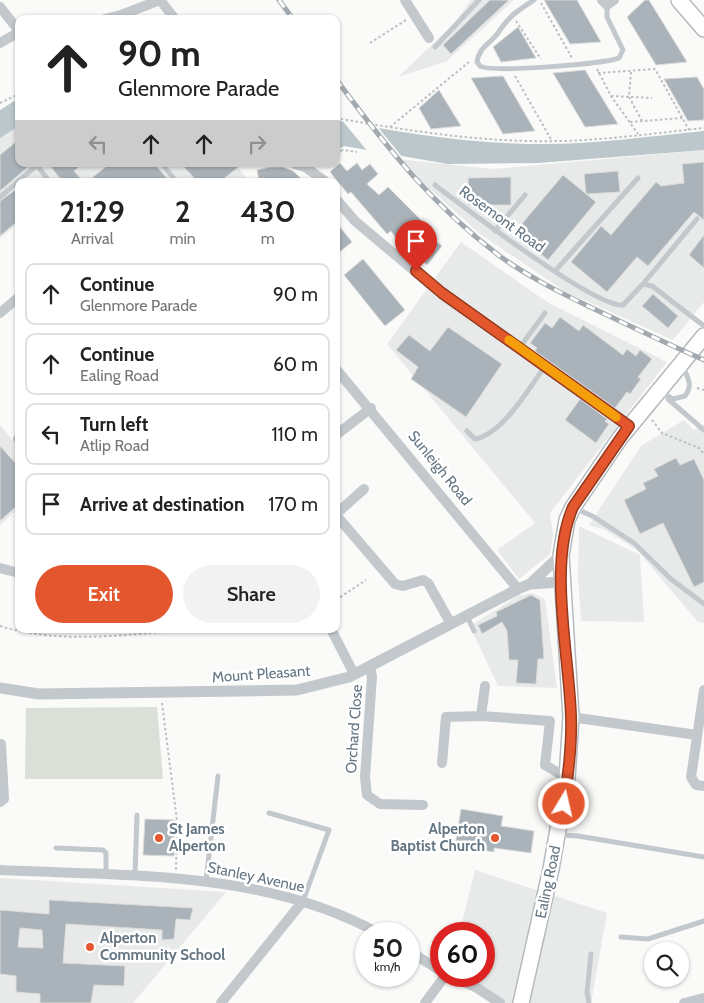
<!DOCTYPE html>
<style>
:root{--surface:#fff;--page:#f2f2f2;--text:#222;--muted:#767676;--line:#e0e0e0;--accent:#e4572e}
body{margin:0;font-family:Cabin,sans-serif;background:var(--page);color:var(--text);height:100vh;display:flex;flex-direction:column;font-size:19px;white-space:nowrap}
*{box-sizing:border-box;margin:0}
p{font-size:16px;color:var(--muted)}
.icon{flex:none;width:28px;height:28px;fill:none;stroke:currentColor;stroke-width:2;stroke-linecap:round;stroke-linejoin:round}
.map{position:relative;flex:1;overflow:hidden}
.details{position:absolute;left:15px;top:178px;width:325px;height:455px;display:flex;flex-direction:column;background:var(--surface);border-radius:10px;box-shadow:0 1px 4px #0004}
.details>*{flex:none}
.hud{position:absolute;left:15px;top:15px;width:325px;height:152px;border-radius:10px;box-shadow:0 1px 4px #0004;background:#fff;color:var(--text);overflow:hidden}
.fabs{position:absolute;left:644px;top:942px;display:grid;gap:10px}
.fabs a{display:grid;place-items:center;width:45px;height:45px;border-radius:50%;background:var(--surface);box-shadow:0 1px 4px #0004;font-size:25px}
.speed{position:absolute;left:355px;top:922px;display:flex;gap:10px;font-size:25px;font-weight:700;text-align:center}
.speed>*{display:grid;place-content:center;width:65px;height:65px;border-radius:50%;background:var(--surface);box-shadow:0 1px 4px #0004;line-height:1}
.speed small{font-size:12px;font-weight:400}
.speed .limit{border:8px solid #d22;background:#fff;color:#111}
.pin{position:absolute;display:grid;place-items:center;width:42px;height:42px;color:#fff;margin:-51px -21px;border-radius:50% 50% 50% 0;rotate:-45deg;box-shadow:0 0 5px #0007}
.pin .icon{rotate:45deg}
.me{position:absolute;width:55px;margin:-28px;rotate:9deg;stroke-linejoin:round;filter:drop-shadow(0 0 4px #0008)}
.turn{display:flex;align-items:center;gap:18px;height:105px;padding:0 20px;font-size:22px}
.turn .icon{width:65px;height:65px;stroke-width:2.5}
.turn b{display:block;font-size:35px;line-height:42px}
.lanes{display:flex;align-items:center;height:48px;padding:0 20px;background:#0003;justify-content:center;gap:25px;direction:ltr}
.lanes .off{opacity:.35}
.eta{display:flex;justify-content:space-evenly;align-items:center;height:85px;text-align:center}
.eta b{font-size:30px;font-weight:600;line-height:35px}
.button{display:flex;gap:10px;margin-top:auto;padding:10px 20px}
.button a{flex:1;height:58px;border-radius:30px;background:var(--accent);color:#fff;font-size:20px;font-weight:600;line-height:58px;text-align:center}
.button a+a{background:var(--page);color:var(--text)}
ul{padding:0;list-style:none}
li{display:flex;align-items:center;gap:15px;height:62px;margin:0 10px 8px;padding:0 10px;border:2px solid var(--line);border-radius:10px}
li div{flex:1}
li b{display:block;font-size:19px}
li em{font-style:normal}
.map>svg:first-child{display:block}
.built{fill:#e8e9e9}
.green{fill:#dadfd7}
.water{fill:#bbc7cb}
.pier{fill:#fafaf8}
.building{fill:#aab3b9;stroke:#dcdcda;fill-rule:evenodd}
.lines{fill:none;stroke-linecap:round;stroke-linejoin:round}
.primary-casing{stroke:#b5babe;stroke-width:18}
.path{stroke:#bbbfc2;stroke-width:2;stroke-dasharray:2.5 2.5;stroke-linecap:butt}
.service{stroke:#c3c8cc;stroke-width:5}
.minor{stroke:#c3c8cc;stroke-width:10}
.tertiary{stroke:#c3c8cc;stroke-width:11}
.primary{stroke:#fff;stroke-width:15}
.rail-casing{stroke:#a2aab0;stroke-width:5}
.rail{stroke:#fff;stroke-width:3;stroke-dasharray:9;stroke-linecap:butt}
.route-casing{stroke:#94391e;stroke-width:12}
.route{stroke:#e4572e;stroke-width:9}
.slow{stroke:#f59e0b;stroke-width:9}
.poi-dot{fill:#e4572e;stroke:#fff;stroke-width:2}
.labels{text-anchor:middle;stroke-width:5;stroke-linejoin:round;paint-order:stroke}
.street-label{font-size:15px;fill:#657683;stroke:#fff}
.poi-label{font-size:15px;font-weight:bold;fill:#657683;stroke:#fff;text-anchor:start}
</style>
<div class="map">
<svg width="704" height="1003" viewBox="0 0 704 1003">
<rect width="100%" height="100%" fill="#fafaf8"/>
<path class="built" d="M471,0H514L447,61L398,77L454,24Z
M19,126V164H235L249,181H19V223L0,238V134Z
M704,150V302L673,340L566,292L480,234L397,159L493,169Z
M461,242L547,302L667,362L550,513L553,534L550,554L519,579L497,550L535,523L387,344Z
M684,420L694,430L704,424V623L698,622L637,550L603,529L589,525L641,446Z
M0,425L19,448V508L0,525Z
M579,526L640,555L644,622L581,621L578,577Z
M532,593L545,599L557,688L498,686L470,626L518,596Z
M475,870L607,913L591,1003H492L463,976H484V934H459Z
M0,878L226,892L133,1003H0Z"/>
<path class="green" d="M157,707L163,779H25L26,708Z"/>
<path class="water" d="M19,98V126L0,138V110Z
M336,120C405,134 474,144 544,144C597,144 651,136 704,131V150L538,163L448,164L344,146L336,151Z"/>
<path class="pier" d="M341,119L377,126L403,158L369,153Z"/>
<path class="building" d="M490,0H509L451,54L443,45Z
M544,0H577L601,42L570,44Z
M645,0H649L687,62L656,65L627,17Z
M518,27L536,58L501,62L493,47Z
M585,70L618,124L585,127L553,73Z
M503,76L535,131L503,134L471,78Z
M697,77L704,89V120L688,121L664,79Z
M439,90L461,126L431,129L419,108Z
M19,139V164H25L28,167L0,191V155Z
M704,162V220L694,212L648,266L637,257L607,292L571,262L601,226L611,235L656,182L661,186L684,183L682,164Z
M340,163L347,171L357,163L362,170L370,164L378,174L367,184L379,195L388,187L435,234L432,238L442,246L427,265L397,239L391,231L387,234L351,192L348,194L330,172Z
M55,164H83L74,171L83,181H62L51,167Z
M109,164H155L169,181H88Z
M181,164H242L221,181H197Z
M271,167H283L293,171L304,181H259L257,170Z
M618,171L620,192L586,194L584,174Z
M563,175L596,202L548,260L515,232Z
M511,177V205H469L468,178Z
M19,187V220L0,236V201Z
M336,222L352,242L336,255Z
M704,235V268L689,255Z
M363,259L405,310L385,326L344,275Z
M653,294L678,316L668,328L642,306Z
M560,317L579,331L583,325L623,355L627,349L636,356L640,350L652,359L638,377L641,379L630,394L627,392L615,408L535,351L537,348L530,343L545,323L552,328Z
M448,327L502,364L466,417L411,379L418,367L396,350L409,335L430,351Z
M580,399L607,419L605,421L609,424L596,443L565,420Z
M0,446L19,467V504L0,521Z
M676,458L680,465L694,459L704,480V582L694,587L663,523L640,534L624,500L646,489L643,483L658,476L654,469Z
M531,595L540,600L544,659H538L536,684L516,683L518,660H509L507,631L502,622L482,634L478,625L497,616L496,612Z
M461,809L503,816L501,826L534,831L531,853L494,848V852L455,846Z
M145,819L175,820L174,856L143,855Z
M49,900L193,908L190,920L176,919L174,939L162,940V930L66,924L63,963L125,966L124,986L94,985L91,1003H40V994L16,992V976L0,974V910L49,914ZM20,928L42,930L43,948L18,947Z"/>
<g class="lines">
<g class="primary-casing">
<path id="primary" d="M679,0L704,29
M521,1003L551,869L567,778L571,717L561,555L567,520L573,507L620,438L704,336"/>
</g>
<path class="path" d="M541,3L572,58
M516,21L541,59
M370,43L406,20
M597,69L611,96L638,134
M631,72L629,97L642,121
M598,73L655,69L689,130
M515,76L552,141
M611,96L652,98
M0,103L19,94
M336,118C408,131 487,143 560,141C608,140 656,133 704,128
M630,122L683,118
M390,127L469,62
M336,152L343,150L357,152
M336,155L341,151
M697,388L704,390
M652,420L662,433L699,448L704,454
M336,600L366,580
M0,626C64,646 135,633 201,629
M162,703L177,821L176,870"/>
<path class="service" d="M534,0C517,11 509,16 498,33C490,44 479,47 477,62L480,66C491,73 604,64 619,58L623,50L607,17V5
M435,47L479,0
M162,164L176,181
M435,185C464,207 595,308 623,305L643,284L652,286L704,326
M0,197L37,165L49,181
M495,231L525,195
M555,271L638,178
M643,284L697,219
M520,347L545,313
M661,392L673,399L685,396C694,384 687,378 683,366
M668,399L704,430
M467,431L475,439C503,434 529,388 545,366
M575,508L594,517L634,543L671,579L704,604
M467,616L474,631
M269,813L329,830L303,901
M559,835L578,836L704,857
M56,848L103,850L106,853V873
M135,874L137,815
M206,881L218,776
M621,937L648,939L704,921
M589,1003L587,992L591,954"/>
<path class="minor" d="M160,0L175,19
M405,0L429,38
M602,0L607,5L614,0
M0,7L19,31
M105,19L121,15L160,0
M0,43L19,32
M295,164L305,167L325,181
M336,199L355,221L430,284L629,426
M0,313L19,297
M336,369L518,589
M336,435L371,408
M18,439L19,438
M336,514L364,489
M336,515L395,584L403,586L423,580L428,583L451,624
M0,568L19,573
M331,629L354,674
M370,666L372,677L365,777L367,795L380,804L423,805
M704,690L691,777L696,785L704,786
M481,716L485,686
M571,717L697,735
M442,763L446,717L481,716L550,721L545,765L567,778
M0,802L4,799L1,744
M0,870C127,876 265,870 380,934
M409,951L441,971
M451,976L477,988L500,1003
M221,1003L303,901
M425,1003L445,976
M684,1003L704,998"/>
<path class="tertiary" d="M530,584L561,555
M0,688L39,694L297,690L349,677L518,589L530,584L561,582"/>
<use href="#primary" class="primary"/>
<g class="rail-casing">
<path id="rail" d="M279,0L293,19
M336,79C387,148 432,205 501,257C529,277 559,292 590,307C628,325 665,343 704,360"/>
</g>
<use href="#rail" class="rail"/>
</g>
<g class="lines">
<g class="route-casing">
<path id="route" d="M416,271L442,293L629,426L573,507C548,564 569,653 571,716C572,745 568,775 564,804"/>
</g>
<use href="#route" class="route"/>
<path class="slow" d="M509,340L616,417"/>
</g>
<g class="poi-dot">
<circle cx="159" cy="838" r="5"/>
<circle cx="495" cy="838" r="5"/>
<circle cx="90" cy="947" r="5"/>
</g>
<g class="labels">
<g class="street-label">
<text transform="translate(502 219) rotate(36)" y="5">Rosemont Road</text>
<text transform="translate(440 468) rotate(51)" y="5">Sunleigh Road</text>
<text transform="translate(261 674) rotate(-4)" y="5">Mount Pleasant</text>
<text transform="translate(354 729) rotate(-86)" y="5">Orchard Close</text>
<text transform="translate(256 877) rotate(12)" y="5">Stanley Avenue</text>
<text transform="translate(548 882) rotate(-78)" y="5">Ealing Road</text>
</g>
<g class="poi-label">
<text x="169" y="834">St James<tspan x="169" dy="17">Alperton</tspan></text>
<text x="485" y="834" text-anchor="end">Alperton<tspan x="485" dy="17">Baptist Church</tspan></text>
<text x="100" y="943">Alperton<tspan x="100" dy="17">Community School</tspan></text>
</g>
</g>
</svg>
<div class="fabs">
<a><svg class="icon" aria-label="search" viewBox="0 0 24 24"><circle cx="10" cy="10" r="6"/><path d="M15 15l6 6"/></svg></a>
</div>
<div class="speed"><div>50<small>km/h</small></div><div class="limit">60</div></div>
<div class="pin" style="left:416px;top:271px;background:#d93025"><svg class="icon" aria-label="arrive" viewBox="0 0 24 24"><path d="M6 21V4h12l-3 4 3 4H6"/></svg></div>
<svg class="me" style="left:564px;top:804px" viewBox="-20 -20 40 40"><circle r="17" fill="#e4572e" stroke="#fff" stroke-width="3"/><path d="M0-11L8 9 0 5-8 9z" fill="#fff"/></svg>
<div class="hud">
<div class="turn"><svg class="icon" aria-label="ahead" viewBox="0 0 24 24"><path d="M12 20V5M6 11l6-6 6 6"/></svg><div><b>90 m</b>Glenmore Parade</div></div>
<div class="lanes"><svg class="icon off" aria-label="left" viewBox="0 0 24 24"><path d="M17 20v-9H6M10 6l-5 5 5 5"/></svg><svg class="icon" aria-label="ahead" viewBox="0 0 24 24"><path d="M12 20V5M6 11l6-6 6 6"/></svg><svg class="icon" aria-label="ahead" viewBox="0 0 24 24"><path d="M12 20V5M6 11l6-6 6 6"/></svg><svg class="icon off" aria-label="right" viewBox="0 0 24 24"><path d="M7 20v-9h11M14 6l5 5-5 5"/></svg></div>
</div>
<section class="details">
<div class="eta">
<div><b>21:29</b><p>Arrival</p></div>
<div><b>2</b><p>min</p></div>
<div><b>430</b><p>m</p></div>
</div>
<ul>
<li><svg class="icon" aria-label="ahead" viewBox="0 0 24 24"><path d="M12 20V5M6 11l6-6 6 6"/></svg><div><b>Continue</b><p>Glenmore Parade</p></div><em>90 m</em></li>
<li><svg class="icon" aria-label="ahead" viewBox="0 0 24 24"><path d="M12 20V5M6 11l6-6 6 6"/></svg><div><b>Continue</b><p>Ealing Road</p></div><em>60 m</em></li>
<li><svg class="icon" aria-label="left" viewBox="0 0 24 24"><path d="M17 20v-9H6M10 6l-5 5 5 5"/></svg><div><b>Turn left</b><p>Atlip Road</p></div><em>110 m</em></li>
<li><svg class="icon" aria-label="arrive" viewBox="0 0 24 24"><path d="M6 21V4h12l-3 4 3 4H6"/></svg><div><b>Arrive at destination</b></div><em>170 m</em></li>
</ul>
<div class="button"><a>Exit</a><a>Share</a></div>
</section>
</div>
